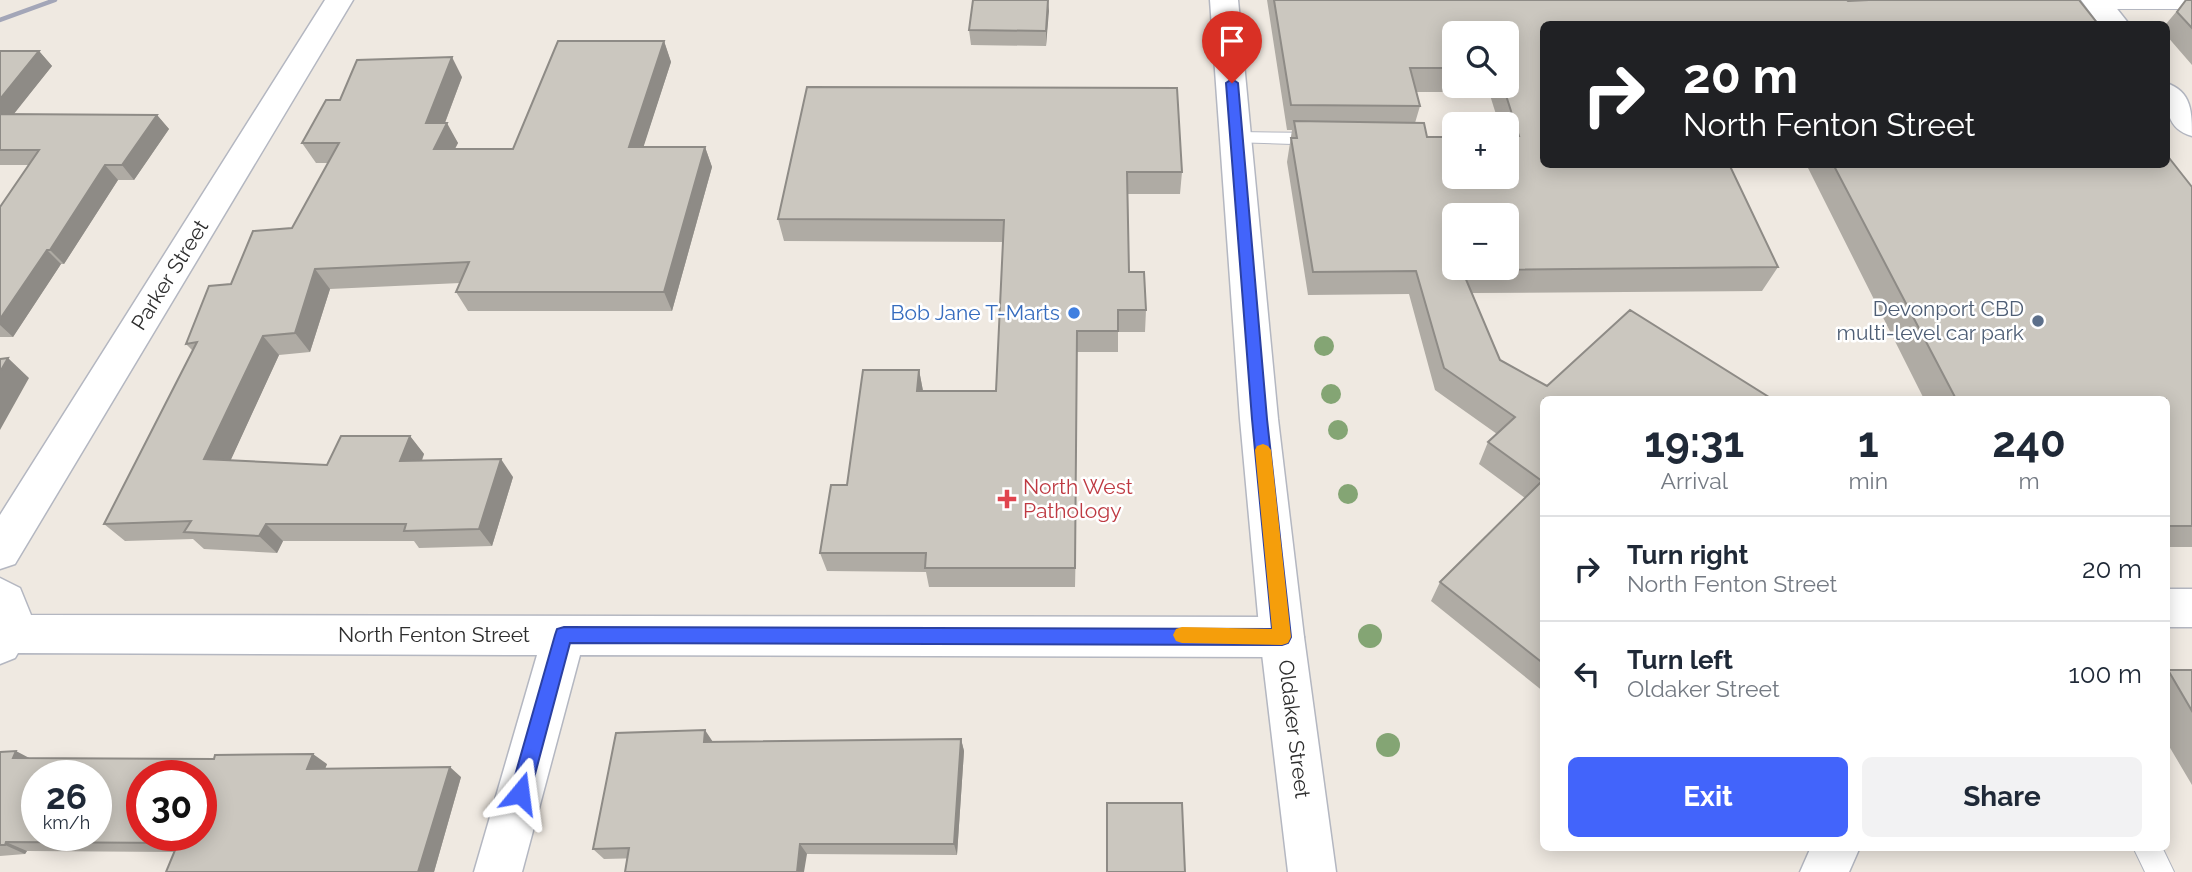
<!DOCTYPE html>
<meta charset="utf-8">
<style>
:root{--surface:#fff;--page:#f2f2f3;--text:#1f2937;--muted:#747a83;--line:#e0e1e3;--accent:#4264fb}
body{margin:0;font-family:Raleway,sans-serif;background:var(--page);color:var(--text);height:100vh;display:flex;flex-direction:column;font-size:26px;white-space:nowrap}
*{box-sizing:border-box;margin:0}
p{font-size:23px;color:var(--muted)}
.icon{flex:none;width:38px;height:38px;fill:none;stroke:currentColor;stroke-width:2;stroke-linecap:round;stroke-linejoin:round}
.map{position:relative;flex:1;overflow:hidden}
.sheet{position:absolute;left:1540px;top:396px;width:630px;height:455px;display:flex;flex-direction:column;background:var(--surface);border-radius:10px;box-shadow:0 4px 18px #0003}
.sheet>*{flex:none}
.banner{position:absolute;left:1540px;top:21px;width:630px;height:147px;border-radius:10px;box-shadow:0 4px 18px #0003;background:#202124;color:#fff;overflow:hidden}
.fabs{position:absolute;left:1442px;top:21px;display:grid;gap:14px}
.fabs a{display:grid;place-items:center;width:77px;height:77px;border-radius:10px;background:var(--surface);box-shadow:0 4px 18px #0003;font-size:35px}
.speed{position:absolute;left:21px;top:760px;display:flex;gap:14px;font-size:35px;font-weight:700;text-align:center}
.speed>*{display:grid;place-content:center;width:91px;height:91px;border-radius:50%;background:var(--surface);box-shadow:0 4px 18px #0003;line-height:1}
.speed small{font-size:18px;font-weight:400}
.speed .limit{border:10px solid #d22;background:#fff;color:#111}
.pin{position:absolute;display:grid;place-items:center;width:60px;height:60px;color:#fff;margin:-72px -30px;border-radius:50% 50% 50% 0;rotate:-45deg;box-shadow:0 0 7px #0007}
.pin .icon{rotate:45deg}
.me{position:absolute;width:77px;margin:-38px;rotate:16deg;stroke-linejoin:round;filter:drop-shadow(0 0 5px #0008)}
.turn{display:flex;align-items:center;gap:24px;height:147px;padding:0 28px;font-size:32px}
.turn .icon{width:91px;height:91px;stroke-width:2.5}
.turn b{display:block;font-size:49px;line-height:60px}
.eta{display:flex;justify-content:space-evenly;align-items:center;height:119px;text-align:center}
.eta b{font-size:42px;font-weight:700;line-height:49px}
.button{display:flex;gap:14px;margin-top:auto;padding:14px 28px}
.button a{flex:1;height:80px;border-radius:10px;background:var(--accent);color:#fff;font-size:28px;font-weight:700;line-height:80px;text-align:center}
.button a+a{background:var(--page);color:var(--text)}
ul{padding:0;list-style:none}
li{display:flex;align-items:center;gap:21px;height:105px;padding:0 28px;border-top:2px solid var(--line)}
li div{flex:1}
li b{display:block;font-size:26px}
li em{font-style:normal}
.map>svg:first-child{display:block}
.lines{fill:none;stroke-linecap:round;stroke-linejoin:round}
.lane-casing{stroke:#b4b7c1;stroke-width:2}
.street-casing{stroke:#b4b7c1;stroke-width:3}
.secondary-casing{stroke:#b4b7c1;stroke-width:3}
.lane{fill:#fff;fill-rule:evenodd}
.street{fill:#fff;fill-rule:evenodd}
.secondary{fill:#fff;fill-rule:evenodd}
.rail{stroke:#a3a6b8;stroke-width:4.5}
.tree{fill:#84a574}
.wall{fill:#afaba4;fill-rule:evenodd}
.shaded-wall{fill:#8e8b86}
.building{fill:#cbc7bf;stroke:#8e8b86;stroke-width:2;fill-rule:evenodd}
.route{fill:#4264fb;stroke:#2b41a3;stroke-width:2}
.slow{fill:#f59e0b}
.shop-dot{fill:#3f7fe0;stroke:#fff;stroke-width:2.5}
.service-dot{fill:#5c6f8a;stroke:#fff;stroke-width:2.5}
.health-dot{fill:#e0444e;stroke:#fff;stroke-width:2.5}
.labels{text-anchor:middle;stroke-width:5;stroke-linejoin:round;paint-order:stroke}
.street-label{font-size:21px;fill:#2e2e2e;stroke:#fff}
.service-label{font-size:21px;fill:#4e5e75;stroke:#fff;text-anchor:end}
.shop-label{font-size:21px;fill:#366cbe;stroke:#fff;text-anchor:end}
.health-label{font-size:21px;fill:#be3a42;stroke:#fff;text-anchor:start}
</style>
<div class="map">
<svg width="2192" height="872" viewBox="0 0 2192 872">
<rect width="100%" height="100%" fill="#efe9e1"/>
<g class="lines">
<g class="lane-casing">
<path id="lane" d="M2099,0H2192V9H2093L2091,5Z
M1238,132L1322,133L1329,135L1331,139L1329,143L1322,145L1231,142L1229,138L1231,134Z
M2133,847H2162L2174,872H2145Z"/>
</g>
<g class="street-casing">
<path id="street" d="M325,0H353L15,564L0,569V515Z
M0,578L20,588L31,615L1282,617L1297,623L1304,637L1297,651L1282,657L580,655L522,872H474L537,655L18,653L15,658L0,664Z
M2166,589H2192V627H2166Z
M1811,847H1860L1849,872H1800Z"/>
</g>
<g class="secondary-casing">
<path id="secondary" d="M1210,0H1238L1278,419L1304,637L1336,872H1288L1260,637L1240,419Z
M2081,0H2110L2129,24H2099Z
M2166,83C2192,91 2192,113 2192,136C2166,129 2166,107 2166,83Z"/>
</g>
<use href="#lane" class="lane"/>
<use href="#street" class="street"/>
<use href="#secondary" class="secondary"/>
<path class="rail" d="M0,20L55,0"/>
</g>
<g class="tree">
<circle cx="1324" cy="346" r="10"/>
<circle cx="1331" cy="394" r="10"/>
<circle cx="1338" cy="430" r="10"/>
<circle cx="1348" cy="494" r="10"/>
<circle cx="1370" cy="636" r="12"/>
<circle cx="1388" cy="745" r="12"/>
</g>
<path class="wall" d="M1048,0L1046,46L971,45L969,30Z
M1267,0H2079L1544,24V164L1778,267L1762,291L1472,293L1500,360L1544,399V692L1431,601L1440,582L1525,498L1479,464L1488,442L1497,434L1435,390L1409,294L1308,295L1287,162L1292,130H1287ZM1454,33H1507V86H1454ZM1416,92H1489L1499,124H1507V177L1427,137L1415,123L1420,106Z
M2186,0H2192V65L2166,35V24Z
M664,41L671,62L643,147H705L712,167L672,311H468L456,292L460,283L330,289L310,352L279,355L230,461L327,465L410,436L424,454L422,461L513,477L492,546L419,548L414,541H283L277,553L204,549L193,539L125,541L104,524L193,351L186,344L231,284L292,228L328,163H316L302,143L340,100L462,77L445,123L458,143L454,149H513Z
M0,51H39L52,66L13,114L157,115L169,129L134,180H118L64,264H61L13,337H0V207L29,165H0Z
M807,87L1182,172L1180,194H1128L1129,272L1146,310L1145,332H1118V352H1077L1075,587H929L926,572L827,571L820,553L847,485L919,370L923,391H996L1003,242L784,241L778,219Z
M1806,164H2166L2192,187V547H2166V399H1924Z
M2168,670H2192V785L2166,741V671Z
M961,739L964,751L957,855L807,854L604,859L593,849L713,742Z
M0,752L30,758L327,764L325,769L461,777L434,872H166L175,852L27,851L25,854L0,856Z"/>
<path class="shaded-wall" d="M1048,0L1049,11L1046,46V31Z
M664,41L671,62L637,167L629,147Z
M39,51L52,66L2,129L0,127V99Z
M452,57L462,77L438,141L447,123L458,143L445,169L434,149L426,123Z
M157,115L169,129L134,180L122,165Z
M705,147L712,167L672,311L664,292Z
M105,165L118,180L64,264L50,250Z
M47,250L61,264L13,337L0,325V319Z
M315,269L330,289L310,352L295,333Z
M1077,331V352L1075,587V568Z
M263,336L279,355L223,477L204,459Z
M8,358L29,378L0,430V372Z
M919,370L923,391H917Z
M410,436L424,454L414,479L400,461Z
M501,459L513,477L492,546L479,529Z
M266,524L283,541L277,553L259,536Z
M705,730L713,742H704Z
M961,739L964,751L957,855L954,844Z
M16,751L35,761L13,758Z
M313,754L327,764L321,779L307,769Z
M450,767L461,777L434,872H418Z
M6,842L27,851L25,854L5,845Z
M800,844L807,854L804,872H797Z"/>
<path class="building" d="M973,0H1048L1046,31L969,30Z
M1274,0H1847L1848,1L1869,0H2079L2098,24H1544V164H1729L1778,267L1462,270L1500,360L1547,386L1630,310L1772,399H1544V664L1440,582L1542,481L1488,442L1515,417L1444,368L1416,271L1313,272L1291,138H1297L1294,121L1424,123L1427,137H1454V177H1507V136H1519L1503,86H1507V33H1454V68H1410L1420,106L1291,105ZM1454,215H1507V268H1454Z
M2186,0H2192V28L2177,12Z
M558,41H664L629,147H705L664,292H456L469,262L315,269L295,333L263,336L204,459L327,465L341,436H410L400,461L501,459L479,529L404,531L406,524H266L259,536L184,532L191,521L104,524L197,342L186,344L209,286L231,284L253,231L292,228L339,143H302L326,100H340L357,60L452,57L426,123H447L434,149H513Z
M0,51H39L0,99Z
M807,87L1177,88L1182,172H1127L1129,272H1144L1146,310H1118V331H1077L1075,568H925L926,553H820L831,485H847L863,370H919L917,391H996L1004,220L778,219Z
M0,114L157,115L122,165H105L50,250H47L0,319V207L39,150H0Z
M2166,154L2192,187V526H2166V399H1956L1833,164H2166Z
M8,358L0,372V359Z
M2168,670H2192V711Z
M705,730L704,742L961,739L954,844H800L797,872H625L629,848L593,849L616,733Z
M16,751L13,758L214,759L215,755L313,754L307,769L450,767L418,872H166L178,843L6,842L5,845H0V752ZM37,775H96V835H37ZM142,775H201V835H142Z
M1107,803H1182L1185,872H1107Z"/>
<path class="route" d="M1232,79L1238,83L1267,419L1291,637L1288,643L1282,645L570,643L530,793L527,800L520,802L513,800L510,793L555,635L557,629L564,627L1272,629L1252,419L1226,83Z"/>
<path class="slow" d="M1263,444L1268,446L1271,450L1291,637L1288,643L1282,645L1182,643L1176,641L1173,635L1176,629L1182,627L1272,629L1255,450L1257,446Z"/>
<circle class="shop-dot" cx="1074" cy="313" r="7"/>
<circle class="service-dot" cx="2038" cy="321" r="7"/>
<path class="health-dot" d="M1003.5 488.5h7v7h7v7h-7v7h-7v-7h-7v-7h7z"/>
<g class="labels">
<g class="street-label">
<text transform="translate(170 275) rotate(-58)" y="7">Parker Street</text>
<text x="434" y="642">North Fenton Street</text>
<text transform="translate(1294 729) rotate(83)" y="7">Oldaker Street</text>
</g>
<g class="service-label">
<text x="2024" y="316">Devonport CBD<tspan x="2024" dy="24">multi-level car park</tspan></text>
</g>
<g class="shop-label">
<text x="1060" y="320">Bob Jane T-Marts</text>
</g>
<g class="health-label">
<text x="1023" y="494">North West<tspan x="1023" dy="24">Pathology</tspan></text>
</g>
</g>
</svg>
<div class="fabs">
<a><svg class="icon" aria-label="search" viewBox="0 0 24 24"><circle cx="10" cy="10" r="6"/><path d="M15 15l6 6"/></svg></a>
<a>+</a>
<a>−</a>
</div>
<div class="speed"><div>26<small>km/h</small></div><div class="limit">30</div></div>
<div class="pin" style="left:1232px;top:83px;background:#d93025"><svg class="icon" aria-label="arrive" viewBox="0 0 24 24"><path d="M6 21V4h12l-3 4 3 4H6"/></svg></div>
<svg class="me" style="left:520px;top:793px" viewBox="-20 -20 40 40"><path d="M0-17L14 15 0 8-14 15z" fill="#4264fb" stroke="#fff" stroke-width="4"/></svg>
<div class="banner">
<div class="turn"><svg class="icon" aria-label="right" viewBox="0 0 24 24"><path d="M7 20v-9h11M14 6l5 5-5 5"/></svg><div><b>20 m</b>North Fenton Street</div></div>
</div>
<section class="sheet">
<div class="eta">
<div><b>19:31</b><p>Arrival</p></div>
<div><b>1</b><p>min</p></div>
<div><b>240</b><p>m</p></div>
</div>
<ul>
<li><svg class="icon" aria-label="right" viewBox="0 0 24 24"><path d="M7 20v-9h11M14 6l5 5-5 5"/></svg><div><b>Turn right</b><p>North Fenton Street</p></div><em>20 m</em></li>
<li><svg class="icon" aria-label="left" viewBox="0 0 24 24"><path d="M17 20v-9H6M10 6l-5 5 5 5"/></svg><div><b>Turn left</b><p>Oldaker Street</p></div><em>100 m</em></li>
</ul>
<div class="button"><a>Exit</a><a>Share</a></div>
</section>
</div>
